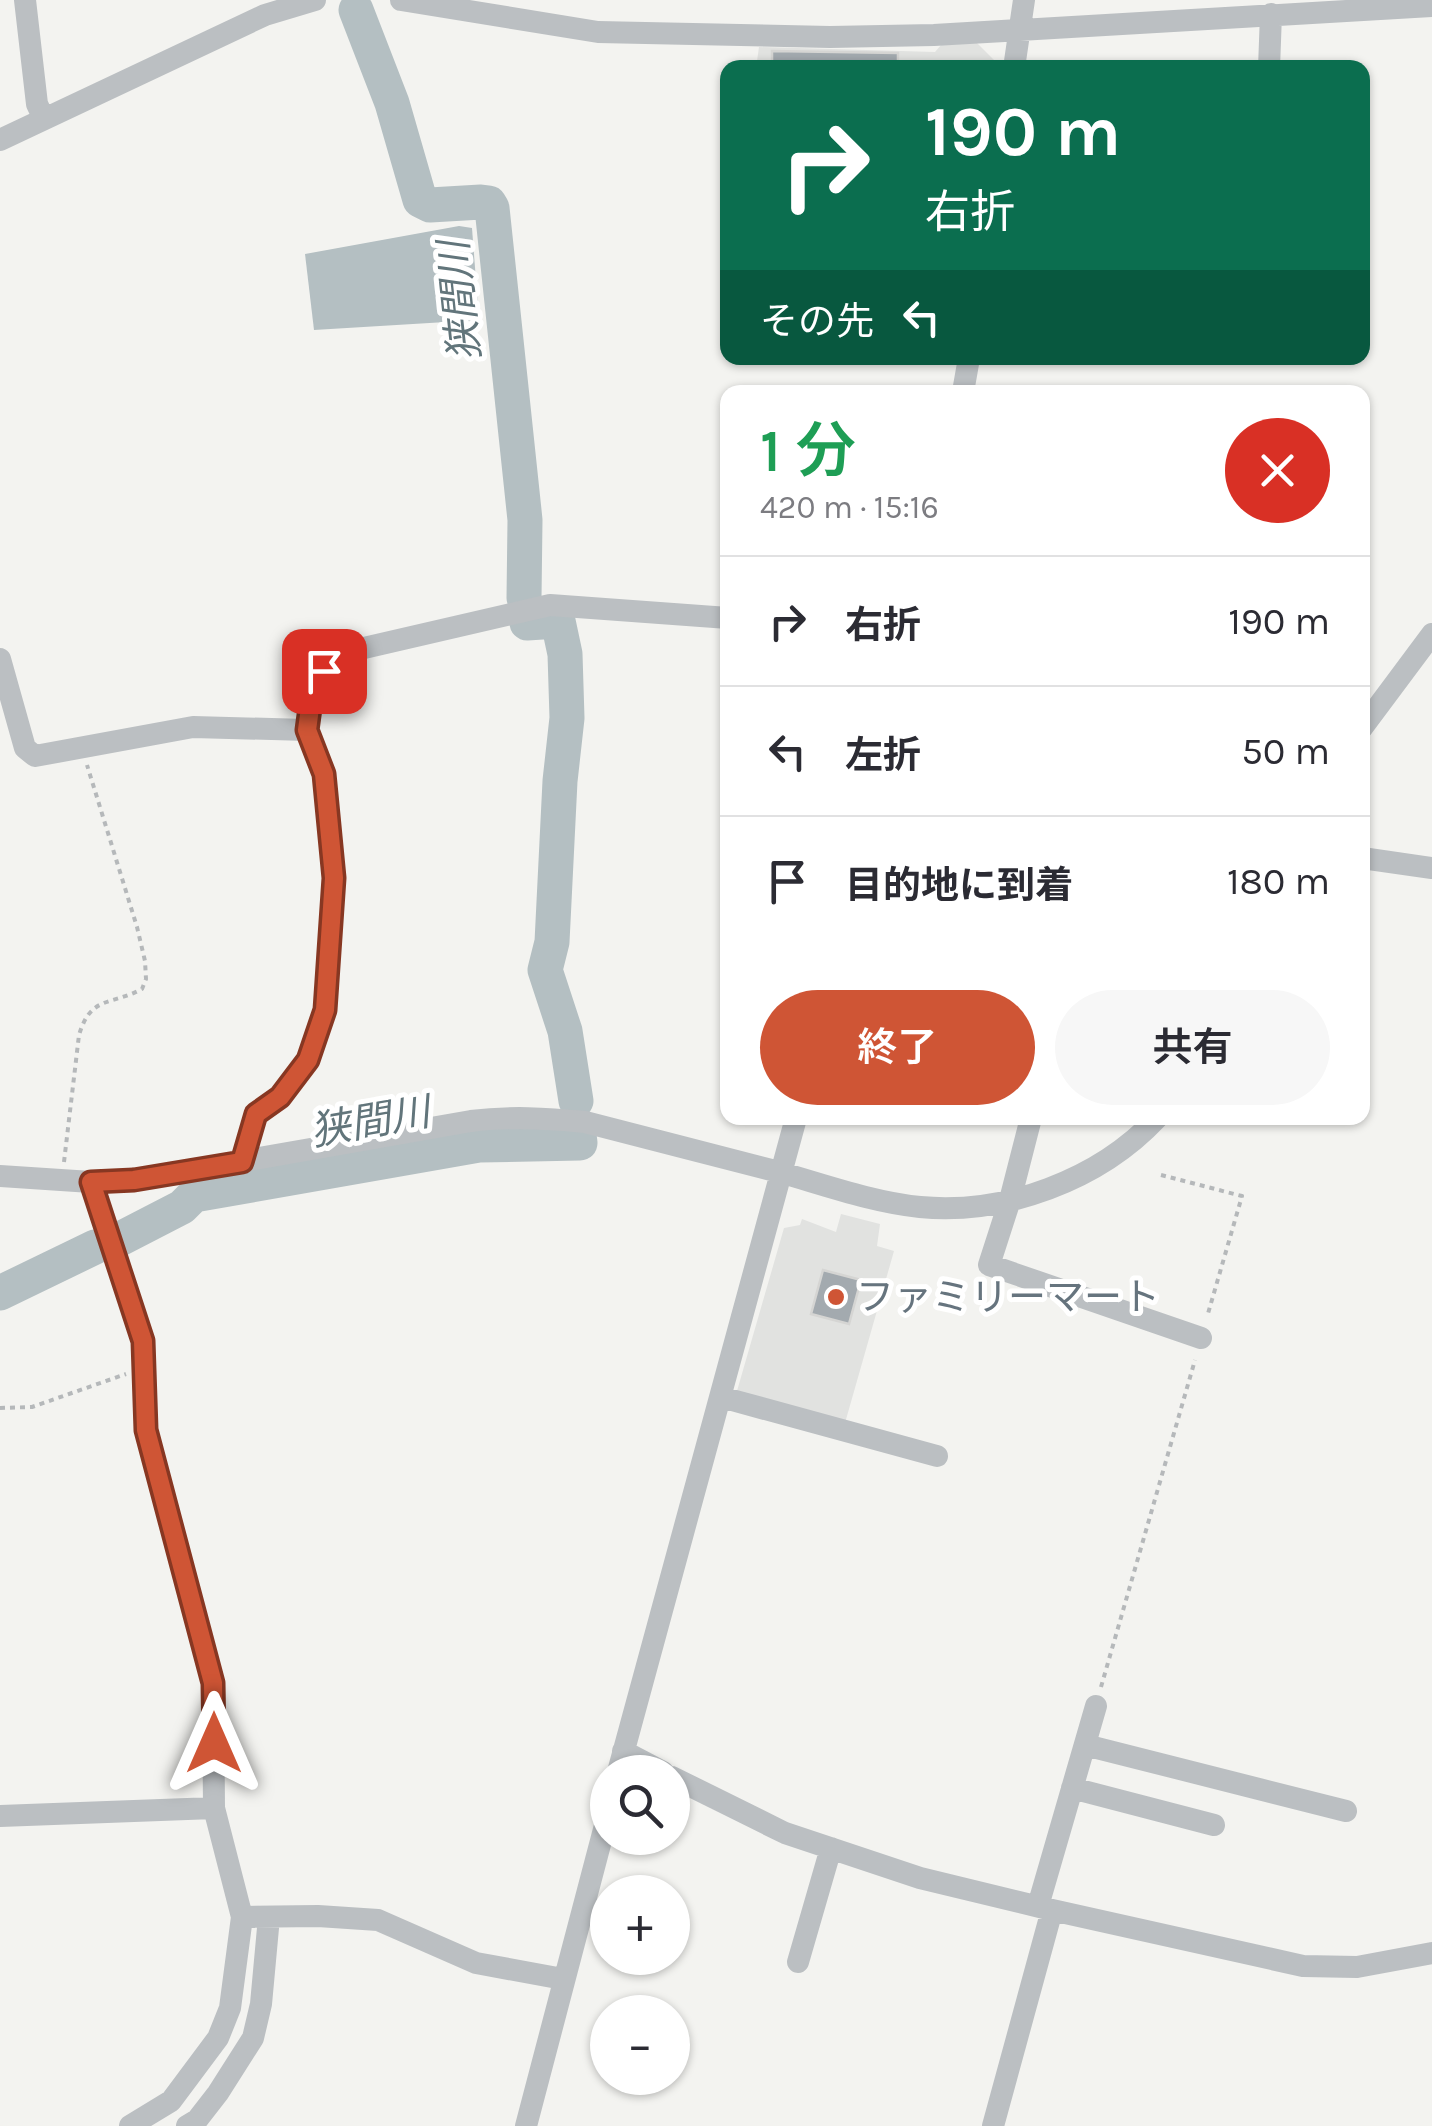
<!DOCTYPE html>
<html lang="ja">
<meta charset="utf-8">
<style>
:root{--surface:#fff;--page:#f7f7f7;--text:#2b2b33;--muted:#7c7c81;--line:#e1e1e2;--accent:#cf5535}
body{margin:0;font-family:Karla,"Noto Sans JP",sans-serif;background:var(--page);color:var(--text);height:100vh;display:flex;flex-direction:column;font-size:38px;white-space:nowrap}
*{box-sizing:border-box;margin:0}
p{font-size:32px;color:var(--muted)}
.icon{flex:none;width:55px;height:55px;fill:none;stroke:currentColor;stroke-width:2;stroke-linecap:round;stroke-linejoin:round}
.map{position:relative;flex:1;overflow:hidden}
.panel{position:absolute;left:720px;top:385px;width:650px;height:740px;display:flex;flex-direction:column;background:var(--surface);border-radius:20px;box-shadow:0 2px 8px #0004}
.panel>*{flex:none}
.guide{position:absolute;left:720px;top:60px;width:650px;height:305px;border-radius:20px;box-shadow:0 2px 8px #0004;background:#0b6e4f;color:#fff;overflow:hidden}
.buttons{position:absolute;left:590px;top:1755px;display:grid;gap:20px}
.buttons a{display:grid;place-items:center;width:100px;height:100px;border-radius:50%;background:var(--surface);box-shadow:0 2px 8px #0004;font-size:50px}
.pin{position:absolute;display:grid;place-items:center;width:85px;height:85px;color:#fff;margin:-42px;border-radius:20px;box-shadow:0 5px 15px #0006}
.me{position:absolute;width:110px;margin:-55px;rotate:0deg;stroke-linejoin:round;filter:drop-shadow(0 0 8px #0008)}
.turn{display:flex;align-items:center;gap:35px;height:210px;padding:0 40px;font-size:45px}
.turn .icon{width:130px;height:130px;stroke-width:2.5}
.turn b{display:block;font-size:70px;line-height:85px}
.then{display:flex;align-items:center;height:95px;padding:0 40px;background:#0003;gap:20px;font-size:38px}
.round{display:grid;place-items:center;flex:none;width:105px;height:105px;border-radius:52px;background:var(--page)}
.overview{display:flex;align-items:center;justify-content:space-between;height:170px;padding:0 40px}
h1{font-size:60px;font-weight:600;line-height:75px;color:#1e9e55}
.button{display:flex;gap:20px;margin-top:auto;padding:20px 40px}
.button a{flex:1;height:115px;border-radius:60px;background:var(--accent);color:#fff;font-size:40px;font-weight:600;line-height:115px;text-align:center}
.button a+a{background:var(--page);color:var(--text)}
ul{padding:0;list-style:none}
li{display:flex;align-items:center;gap:30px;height:130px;padding:0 40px;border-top:2px solid var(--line)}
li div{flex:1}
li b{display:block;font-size:38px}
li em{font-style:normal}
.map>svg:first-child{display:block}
.built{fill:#e1e2e0}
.water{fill:#b4bfc2}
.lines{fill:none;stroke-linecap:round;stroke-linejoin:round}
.river{stroke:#b4bfc2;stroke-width:35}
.building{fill:#a3aaaf;stroke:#d5d5d3;stroke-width:2.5}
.path{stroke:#b5b8ba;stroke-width:4;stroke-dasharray:5 5;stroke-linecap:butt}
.minor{stroke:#bbbfc2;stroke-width:22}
.route-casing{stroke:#873722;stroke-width:25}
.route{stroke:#cf5535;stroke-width:18}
.poi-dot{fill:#cf5535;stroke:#fff;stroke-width:4}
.labels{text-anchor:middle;stroke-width:10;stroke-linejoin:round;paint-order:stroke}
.poi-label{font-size:38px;fill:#66747e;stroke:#fff;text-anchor:start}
.water-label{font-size:40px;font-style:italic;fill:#62757b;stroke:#fff}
</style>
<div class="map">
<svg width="1432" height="2126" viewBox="0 0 1432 2126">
<rect width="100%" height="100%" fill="#f3f3f0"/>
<path class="built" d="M977,43L997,63V68H756L759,47L935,52L941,45Z
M841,1214L880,1224L877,1246L894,1251L845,1423L737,1391L784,1228L800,1225L802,1219L836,1232Z"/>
<path class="water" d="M459,226L472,228L479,320L314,330L305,254Z"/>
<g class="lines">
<path class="river" d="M356,10L392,103L420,200L430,205L481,202L489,203L492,208L525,520L524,598
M527,620V623L558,621L565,654L567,718L560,781L552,942L545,970L565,1031L576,1101
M120,1239L182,1207L194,1195L479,1145L580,1143L579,1135
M0,1293L95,1247"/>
</g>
<path class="building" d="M772,51L898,53V68H772Z
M823,1270L861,1280L849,1324L811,1314Z"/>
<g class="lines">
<path class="path" d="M64,1162L79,1035C91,995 110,1006 142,989L146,979L145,961L137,927L87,765
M1161,1175L1242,1196L1207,1317
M0,1408L32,1407L126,1374
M1101,1687L1195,1360"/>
<path class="minor" d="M25,0L37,104L44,119
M401,0L598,32L830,37L934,35L1432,6
M1014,68L1024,0
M1269,68L1271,14
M0,140L265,15L315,0
M963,392L969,358
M0,659L25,748L35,756L193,727L307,730
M1362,728L1432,634
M1362,858L1432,868
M1031,1118L1010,1200L989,1265L1201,1338
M242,1162L256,1114L280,1097L308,1060L325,1011L334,878L324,774L307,730L310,708L324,671L335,660L364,648L550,605L728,618
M0,1176L91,1182L134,1180L471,1121C510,1116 546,1118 585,1122C650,1139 714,1155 779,1172C825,1185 872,1202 920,1207C1005,1215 1099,1180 1157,1118
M91,1182L143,1341L146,1430L213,1683L214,1808L242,1917L230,2008L218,2038L171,2101L130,2126
M721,1397L937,1456
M1085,1745L1346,1811
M623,1751L663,1772
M618,1772L796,1118
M672,1777L785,1833L920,1878L1052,1910L1303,1966L1357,1967L1432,1953
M1072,1788L1214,1825
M0,1816L214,1808
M1038,1906L1096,1706
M242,1917L318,1916L378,1920L476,1963L563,1979
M798,1962L831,1848
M187,2126L197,2120L218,2093L253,2038L261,2004L269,1917
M526,2126L608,1814
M993,2126L1052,1910"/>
</g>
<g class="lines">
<g class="route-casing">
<path id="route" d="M214,1743L213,1683L146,1430L143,1341L91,1182L134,1180L242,1162L256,1114L280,1097L308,1060L325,1010L334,878L324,774L307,730L310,708L324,671"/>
</g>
<use href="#route" class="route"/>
</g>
<circle class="poi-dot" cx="836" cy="1297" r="10"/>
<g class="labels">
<g class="poi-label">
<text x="856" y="1310">ファミリーマート</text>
</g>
<g class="water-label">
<text transform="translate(459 301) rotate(-96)" y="14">狭間川</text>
<text transform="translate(370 1121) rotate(-10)" y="14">狭間川</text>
</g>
</g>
</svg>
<div class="buttons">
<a><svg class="icon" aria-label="search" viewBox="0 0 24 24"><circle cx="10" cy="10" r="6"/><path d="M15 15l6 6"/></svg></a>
<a>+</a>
<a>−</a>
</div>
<div class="pin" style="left:324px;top:671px;background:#d93025"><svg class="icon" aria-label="arrive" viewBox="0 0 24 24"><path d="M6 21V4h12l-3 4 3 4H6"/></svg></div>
<svg class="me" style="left:214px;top:1743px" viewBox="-20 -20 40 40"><path d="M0-17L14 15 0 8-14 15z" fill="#cf5535" stroke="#fff" stroke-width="4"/></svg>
<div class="guide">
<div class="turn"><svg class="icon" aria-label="right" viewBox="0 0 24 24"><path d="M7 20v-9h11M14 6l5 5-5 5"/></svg><div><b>190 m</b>右折</div></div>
<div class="then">その先<svg class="icon" aria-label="left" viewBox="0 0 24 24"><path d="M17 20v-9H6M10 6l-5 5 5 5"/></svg></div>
</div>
<section class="panel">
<div class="overview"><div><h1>1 分</h1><p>420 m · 15:16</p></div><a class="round" style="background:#d93025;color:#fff"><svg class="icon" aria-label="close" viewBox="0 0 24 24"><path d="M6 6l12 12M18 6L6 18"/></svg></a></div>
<ul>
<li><svg class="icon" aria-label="right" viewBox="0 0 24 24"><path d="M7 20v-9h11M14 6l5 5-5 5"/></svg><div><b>右折</b></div><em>190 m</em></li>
<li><svg class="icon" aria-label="left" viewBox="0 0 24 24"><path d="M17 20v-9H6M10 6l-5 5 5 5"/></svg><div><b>左折</b></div><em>50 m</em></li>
<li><svg class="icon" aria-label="arrive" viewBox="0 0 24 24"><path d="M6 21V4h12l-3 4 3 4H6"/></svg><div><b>目的地に到着</b></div><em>180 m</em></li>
</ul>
<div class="button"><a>終了</a><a>共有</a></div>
</section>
</div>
